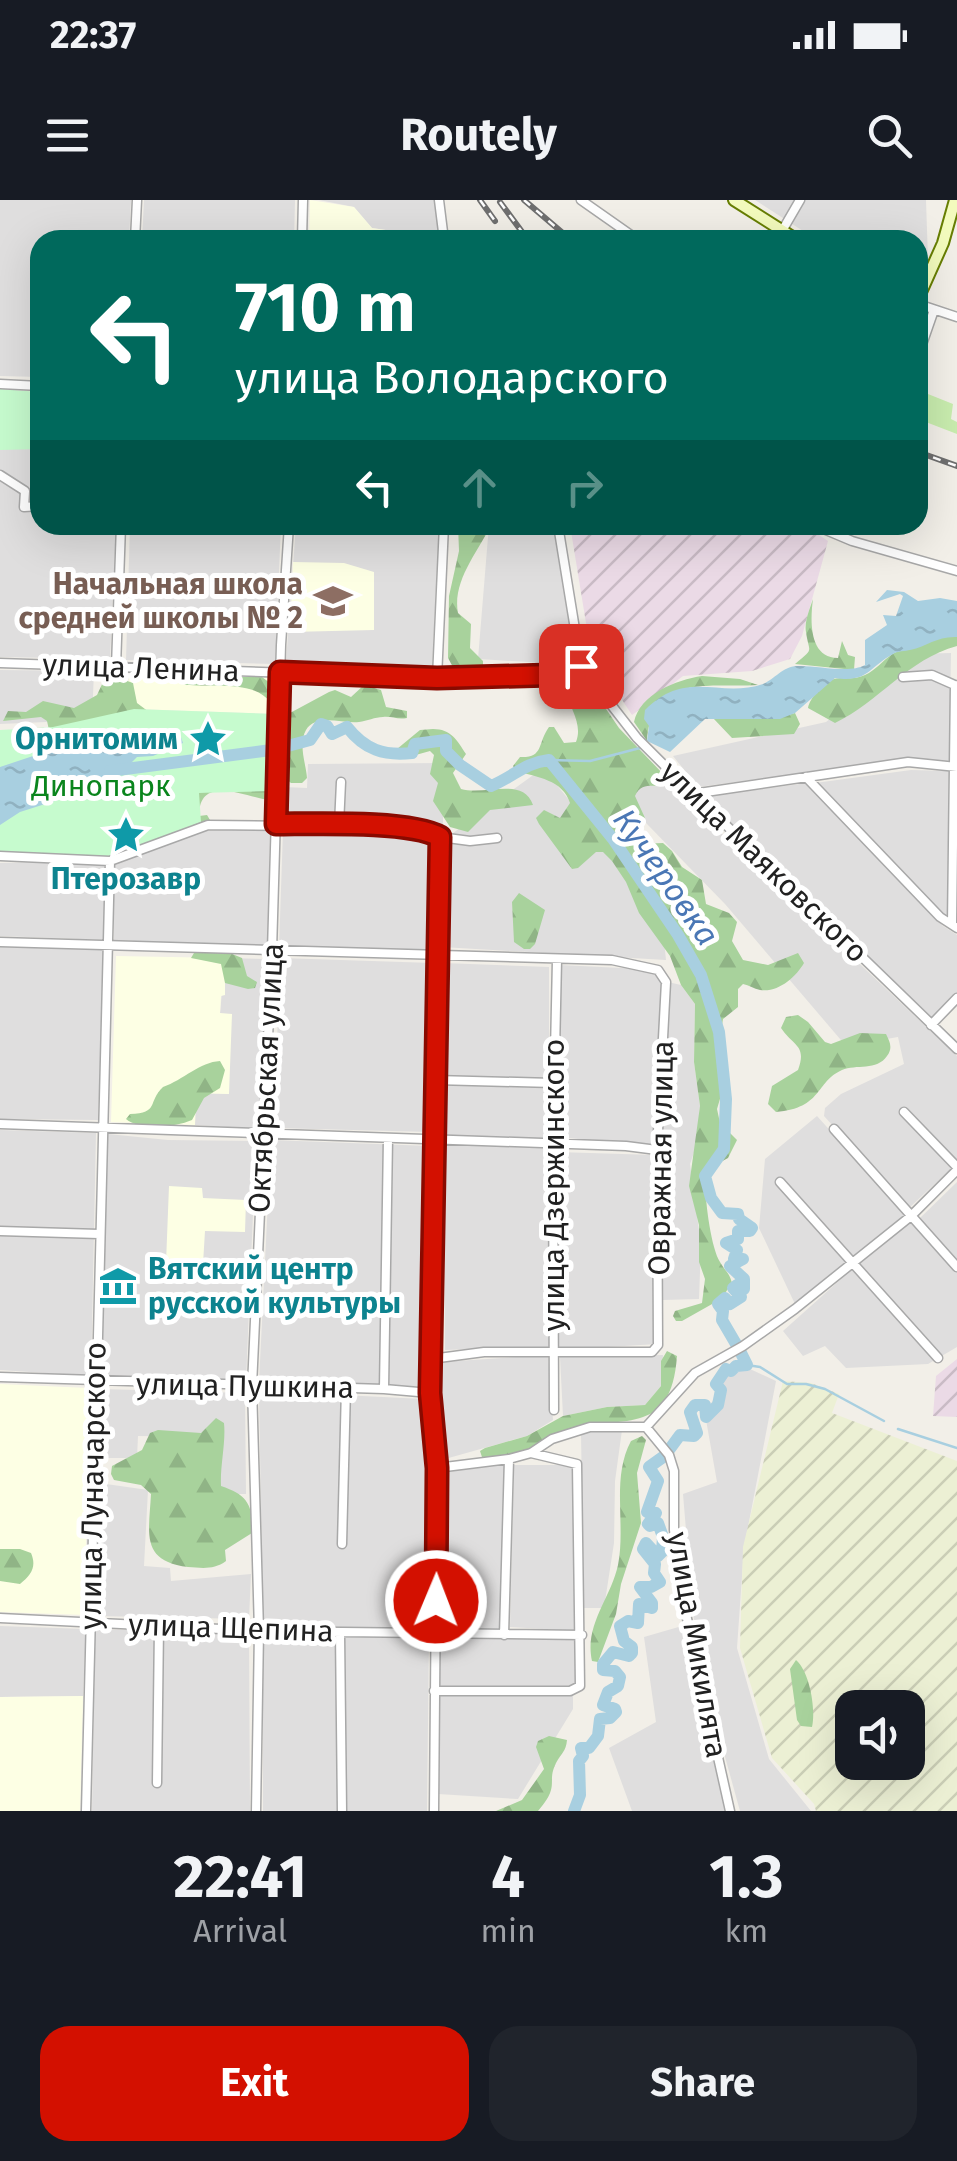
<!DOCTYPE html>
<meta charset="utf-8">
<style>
:root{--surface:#171b24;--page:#20242c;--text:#f1f3f6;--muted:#9ea1a6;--accent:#d31000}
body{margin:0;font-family:"Fira Sans",sans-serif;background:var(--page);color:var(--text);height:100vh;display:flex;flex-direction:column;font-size:38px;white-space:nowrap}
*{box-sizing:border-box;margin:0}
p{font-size:32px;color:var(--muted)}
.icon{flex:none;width:55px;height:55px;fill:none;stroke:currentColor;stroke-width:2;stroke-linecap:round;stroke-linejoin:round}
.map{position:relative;height:1611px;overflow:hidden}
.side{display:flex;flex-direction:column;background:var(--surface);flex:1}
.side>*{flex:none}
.banner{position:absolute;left:30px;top:30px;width:898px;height:305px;border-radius:30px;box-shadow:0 10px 40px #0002;background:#00695c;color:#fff;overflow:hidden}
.controls{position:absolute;left:835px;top:1490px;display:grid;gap:20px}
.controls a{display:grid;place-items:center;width:90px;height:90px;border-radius:20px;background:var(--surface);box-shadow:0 10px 40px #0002;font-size:50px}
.pin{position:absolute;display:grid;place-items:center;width:85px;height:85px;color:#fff;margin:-42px;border-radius:20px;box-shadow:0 5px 15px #0006}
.me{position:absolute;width:110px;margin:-55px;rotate:1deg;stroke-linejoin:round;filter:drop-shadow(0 0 8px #0008)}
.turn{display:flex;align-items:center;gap:35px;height:210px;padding:0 40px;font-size:45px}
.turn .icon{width:130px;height:130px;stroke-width:2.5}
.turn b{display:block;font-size:70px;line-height:85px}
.lanes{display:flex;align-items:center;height:95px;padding:0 40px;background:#0003;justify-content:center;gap:50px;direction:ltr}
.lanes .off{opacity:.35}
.eta{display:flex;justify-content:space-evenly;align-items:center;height:170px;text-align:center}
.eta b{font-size:60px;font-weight:700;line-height:70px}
.action{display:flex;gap:20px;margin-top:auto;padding:20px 40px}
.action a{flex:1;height:115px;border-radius:30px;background:var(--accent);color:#fff;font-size:40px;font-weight:700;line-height:115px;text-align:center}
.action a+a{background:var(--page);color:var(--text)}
.status{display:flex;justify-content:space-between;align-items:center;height:70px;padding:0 50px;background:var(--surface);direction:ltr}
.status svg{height:28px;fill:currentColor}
header{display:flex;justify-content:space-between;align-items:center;height:130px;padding:0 40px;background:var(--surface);font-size:45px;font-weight:700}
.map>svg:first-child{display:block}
.residential{fill:#dfdede}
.industrial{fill:url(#industrial-furrows)}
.education{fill:#fdffe4}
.farmland{fill:url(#farmland-furrows);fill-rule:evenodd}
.grass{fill:url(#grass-tufts)}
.forest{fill:url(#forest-firs)}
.park{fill:#c6fbce}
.water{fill:url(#water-ripples)}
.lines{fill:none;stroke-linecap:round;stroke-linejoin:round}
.stream{stroke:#a8cfe0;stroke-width:2.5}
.river{stroke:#a8cfe0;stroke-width:12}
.street-casing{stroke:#a8a8a8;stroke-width:11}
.secondary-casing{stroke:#677e03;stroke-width:14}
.street{stroke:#fff;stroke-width:8}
.secondary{stroke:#f3fbbd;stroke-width:10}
.rail-casing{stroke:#6f6f6f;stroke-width:6}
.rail{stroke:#fff;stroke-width:2.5;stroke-dasharray:8;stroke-linecap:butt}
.route-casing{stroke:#890a00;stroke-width:25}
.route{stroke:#d31000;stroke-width:18}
.labels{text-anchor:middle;stroke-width:10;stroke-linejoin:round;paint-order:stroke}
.education-label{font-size:30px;font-weight:bold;fill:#785e54;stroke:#fff;text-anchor:end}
.street-label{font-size:30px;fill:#212121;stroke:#fff}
.culture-label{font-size:30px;font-weight:bold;fill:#0d838f;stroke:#fff;text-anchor:end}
.park-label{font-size:30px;fill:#0a851d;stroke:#fff}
.water-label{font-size:32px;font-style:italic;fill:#4a77b5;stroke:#fff}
</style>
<div class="status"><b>22:37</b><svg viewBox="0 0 49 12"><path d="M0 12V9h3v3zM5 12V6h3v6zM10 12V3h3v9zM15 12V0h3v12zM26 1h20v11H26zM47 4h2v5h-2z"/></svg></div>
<header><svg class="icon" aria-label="menu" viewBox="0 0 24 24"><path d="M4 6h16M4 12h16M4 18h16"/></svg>Routely<svg class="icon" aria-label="search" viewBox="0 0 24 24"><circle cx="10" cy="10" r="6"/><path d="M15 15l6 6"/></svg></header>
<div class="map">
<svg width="957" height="1611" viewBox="0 0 957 1611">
<defs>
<pattern id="industrial-furrows" width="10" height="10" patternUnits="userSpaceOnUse" patternTransform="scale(2.5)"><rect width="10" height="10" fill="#ebdae6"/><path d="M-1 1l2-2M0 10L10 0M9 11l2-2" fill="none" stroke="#c9bbc5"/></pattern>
<pattern id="farmland-furrows" width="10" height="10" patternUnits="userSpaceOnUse" patternTransform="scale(2.5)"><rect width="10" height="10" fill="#ecf0d4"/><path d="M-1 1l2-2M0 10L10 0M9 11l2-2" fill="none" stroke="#caceb6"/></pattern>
<pattern id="grass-tufts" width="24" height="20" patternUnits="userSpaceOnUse" patternTransform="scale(2.5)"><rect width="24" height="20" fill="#c8ecae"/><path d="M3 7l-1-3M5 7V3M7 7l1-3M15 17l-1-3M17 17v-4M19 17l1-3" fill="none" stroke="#acca95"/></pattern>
<pattern id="forest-firs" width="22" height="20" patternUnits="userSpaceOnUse" patternTransform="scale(2.5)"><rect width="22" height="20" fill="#a8d29c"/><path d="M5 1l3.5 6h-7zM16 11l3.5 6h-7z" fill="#90b486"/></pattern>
<pattern id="water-ripples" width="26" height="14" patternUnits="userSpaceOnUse" patternTransform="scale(2.5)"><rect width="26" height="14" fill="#a8cfe0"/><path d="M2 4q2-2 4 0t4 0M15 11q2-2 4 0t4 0" fill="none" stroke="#90b1c0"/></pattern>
</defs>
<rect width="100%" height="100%" fill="#f2efe8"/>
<path class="residential" d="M0,0H131L129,40H40V177L0,176Z
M144,0H295L294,40H142Z
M319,0H434L440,40H407L406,33L372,28L354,7Z
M755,0H926L928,60L918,80V40H817Z
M0,191L40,193V325H116L110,459L0,457Z
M130,325H281L275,464L126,460Z
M296,325H439L432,469L286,462Z
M489,325H553L576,465L478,459Z
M951,453L949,562L909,559L698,587L673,556L826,522L912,454Z
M0,470L94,471L92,520L0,524Z
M644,560L957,856V963L908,1009L824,916L825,908L841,894L904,864L898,837L846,846L725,704L609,585Z
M443,563V627L281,620L284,587L307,588L308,564Z
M543,568L609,649L663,731L666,760L442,747V641Z
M911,570L949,571L947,718L815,583Z
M807,583L943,726L957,735V795L933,822L704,597Z
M270,629L268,747L114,740V663L202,631Z
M283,630L437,637L434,751L279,748Z
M75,661L107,664L104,740L0,736V663Z
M0,747L104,750L98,920L0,919Z
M225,758L267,759L259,929L195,925L196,893L228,894L231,814H220Z
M280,758L433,763L431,932L274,928Z
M443,763L549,767V938H441Z
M560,765L663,770L654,947L559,937Z
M668,782L681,785L695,804L694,862L700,906L697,944L690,964L701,1045L699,1099L663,1100L660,953Z
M817,916L907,1016L795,1104L759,1028L765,959Z
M0,930L96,933L91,1176L0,1170Z
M108,934L168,940L256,941L246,1182L99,1177Z
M271,940L430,946L426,1187L259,1182Z
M444,945L548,947L549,1151L499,1148L445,1150Z
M557,952L655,955L657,1144L559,1150Z
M957,982V1060L919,1019Z
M908,1019L957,1071V1147L928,1164L846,1168L825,1146L803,1156L783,1131Z
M548,1155L553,1220L527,1236L445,1259L441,1162Z
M663,1155L661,1186L645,1205L607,1207L563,1216L560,1157Z
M735,1162L776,1181L744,1348L737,1448L769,1559L811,1611H740L714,1517L693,1414L683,1294L717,1282L705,1214Z
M101,1189L245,1193L246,1294H215L212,1237L138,1236L137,1258H99Z
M259,1191L424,1199V1429L263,1427Z
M597,1230H622L615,1281L614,1343L604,1408H584L581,1234Z
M504,1265L501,1433L443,1426V1272Z
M514,1265H575L577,1431L510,1427Z
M99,1283L148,1290L144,1366L170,1368L171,1381L251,1374L249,1419L95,1416Z
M0,1426L86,1429L83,1496L0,1497Z
M682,1426L727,1611H632L609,1548L656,1522L644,1437Z
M95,1429L249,1434L250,1611H92Z
M263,1436L429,1438L427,1611H263Z
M438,1438L580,1439L577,1486L439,1488Z
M439,1494L573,1495V1509L518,1599L438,1594Z"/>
<path class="industrial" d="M570,325H804L828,341L802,436L790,459L752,471L683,476L632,515L597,462L586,423Z
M957,1159V1217L933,1216L936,1176Z"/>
<path class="education" d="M310,0L354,7L372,28L407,33V40H309Z
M293,362L344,363L374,372V430L290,432Z
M129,476L276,478L275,514L134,509L127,506Z
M116,756L225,758V795L221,796L220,813L232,814L229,894L196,893L195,925L111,922Z
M169,986L202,988L203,998L246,1000L245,1032L205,1031L203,1064L166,1063Z
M0,1184L88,1188L85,1415L0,1412Z
M83,1496L80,1611H0V1497Z"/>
<path class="farmland" d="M783,1181L811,1183L839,1194L832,1213L957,1261V1611H816L814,1604L772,1558L740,1448L743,1347ZM852,1508H908V1562H852Z"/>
<path class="grass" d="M918,190L953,204L951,219L957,222V234L918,219Z"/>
<path class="forest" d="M458,325H491C478,352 452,381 458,413L471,424L470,448L483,461V467L472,471L454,469L448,458L449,396L459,351Z
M813,399C810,421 809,458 838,458L842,441L848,455L855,457L854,470L795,464C815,447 809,454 806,432C804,422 810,408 813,399Z
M937,437H957V446C908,459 879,502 835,523L808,508C810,498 823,482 834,479C845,476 852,481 865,475C876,470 882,461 891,455C901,448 923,446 937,437Z
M110,475L133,483L137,503L149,512L261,514L274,596L269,600C243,596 199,574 199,616L207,615L210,620L197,626L183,623L49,530L47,521L41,517L3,521L8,511L26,512L43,501L74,508L97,495L104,480Z
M702,476L740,479L758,485C707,488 652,473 647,541L634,522C640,494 676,480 702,476Z
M181,477H262L274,486L277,496L270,502C254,480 212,487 186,485L177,480Z
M578,477L589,484L619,528L666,577V584C654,589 642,580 635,596L645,618L630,628L627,639L638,644L663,643L672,651L682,667L702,680L706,704L729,713L737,722L732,741L743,760L768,765L798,753L804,763C796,777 778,793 760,790C754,789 749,785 743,784L738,789V807L723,819L721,831L727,875L717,909L720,923L737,940L728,958L706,970C703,988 710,1046 720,1062C725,1071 729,1072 732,1083L721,1099L682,1121H676L673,1116L675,1111L702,1103L705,1079L699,1062V1025L689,986L700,906L694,862L695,804L681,785L670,756L639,713L626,682L612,661L603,652H596L578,668L572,669L539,624L536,618L544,610L560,618L570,603C563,580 537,577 516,571L513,566L520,557C544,558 537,544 549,527H554L564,543L576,542C583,524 570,509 566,491L572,479Z
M364,485L381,490L386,507L407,511V518C397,520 392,516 383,517C375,517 367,521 359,522C343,524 316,513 306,530C298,544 306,564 307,578L302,583H291L286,579L284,567L290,513L329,492L335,490L351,497Z
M795,513L800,524L794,534L732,538L713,518L772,519Z
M433,529C451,529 457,540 466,554L453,573L461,589C485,596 523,576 533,605L490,610L468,632L450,627L433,601L438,583L430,574L434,555L430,551L405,558L398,555L397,549L420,530Z
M519,693L545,710L535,744L530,749H524L514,742L512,702Z
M206,750L225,751L242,758L247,776L257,782L255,788L248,789L225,783L221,764L191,758L194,753Z
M798,815L808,822L825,842L831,844L860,833L886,834C890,842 893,848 887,856C877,871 856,864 842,870C815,882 823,908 776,912L768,904L772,886L798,870C807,845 794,847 781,828L786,817Z
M220,861L225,870L220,888L204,898L192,920C176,927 140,931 126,919L130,914C160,913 147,902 163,887C183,880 200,862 220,861Z
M667,1151L677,1156C671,1240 621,1213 562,1231C551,1235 545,1244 535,1248C521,1254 503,1256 488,1259L482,1257L480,1251L485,1248L527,1236L563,1216L607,1207L645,1205L661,1186V1161Z
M216,1218L224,1223C226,1243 220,1265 221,1286C248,1295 253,1305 252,1333L225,1350L226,1361C214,1370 202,1368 188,1367C140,1361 149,1333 151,1294L141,1285L114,1280L111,1274L112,1266L142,1250L150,1233L158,1230L201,1233Z
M642,1236L646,1240L637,1273L641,1323L621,1384L616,1414L598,1462L592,1461C584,1425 611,1398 618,1365C626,1325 611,1278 631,1241Z
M0,1349H20L31,1353C37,1367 31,1375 20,1384L0,1381Z
M796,1460C810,1472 816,1510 812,1527L801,1526L797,1520L790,1469Z
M549,1536L567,1540C566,1552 561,1553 556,1563C546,1583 561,1585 538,1611H496L522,1600L544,1569L536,1547L538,1541Z"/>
<path class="park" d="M0,189L40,192V249L0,250Z
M134,509L275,514L274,591L199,593L201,622L103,659L0,653V530L53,527Z"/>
<path class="water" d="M887,390L904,392L918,401L940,398L957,401V437C937,436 928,446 910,450C906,451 897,451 893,454C869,467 868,483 835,478L795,513L780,519H705L670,552L647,541L649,526L644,519L645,510C687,468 719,499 763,484C775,479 782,467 797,466C817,465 849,474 865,465V440L887,425L883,415L896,416L903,396L900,394L876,402Z
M111,530L150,539L181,537L183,543L153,556L137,557L111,583L20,612L0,625V567Z"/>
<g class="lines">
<path class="stream" d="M549,560L590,561L640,548
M747,1165L760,1167L787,1184H806L825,1189L884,1221
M898,1229L957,1248"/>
<path class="river" d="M284,547L310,540L321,524L327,526L332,534L347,527C365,550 384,556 412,553L415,544L446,540V551L460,565L491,586C515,576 524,563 549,560L613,639L678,735L701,775L719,832L726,899L724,949L705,976L711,998L722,1013L738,1014L739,1019L752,1028L750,1031H738V1039L726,1043L737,1050L734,1059H743L730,1066L744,1079V1089L737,1085L733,1088L741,1097L730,1104L725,1098L718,1104L723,1111L722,1120L736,1144
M110,571L271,550
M669,1250L680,1235L694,1236L697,1233L690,1212L695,1205H705L706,1217L718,1205L721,1190L716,1184L726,1169L731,1171L736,1166L747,1165L741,1153
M574,1611L580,1595L579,1561L583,1556L581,1548H589L598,1536L600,1519L610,1518L616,1512L615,1509L603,1505L608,1492L618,1486L620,1477L615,1471L603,1470V1464L613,1452L629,1456L632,1453V1447L624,1441L620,1426L628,1421L638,1423L639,1404L652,1408V1403L640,1387H651L660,1382L654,1373L655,1364L643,1349L646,1343L658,1356L662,1352L663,1337L658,1323L650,1326L648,1324L656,1313L647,1312L658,1281L649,1267L663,1257"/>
<g class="street-casing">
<path id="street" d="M439,0L444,40
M581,0L638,40
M782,31L800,0
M135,40L137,0
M302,40L303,0
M918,104L957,117
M918,156L934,110
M0,184L40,186
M0,275L25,291L24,307L40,306
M558,325L581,466L637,538L665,566L957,849
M814,325L852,341L957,371
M0,463L437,478L551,475L581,466
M116,467L121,325
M903,477L932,475L957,486
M437,478L444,325
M806,577L940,717L957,728
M692,594L908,562L957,567
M339,625L341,582
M0,656L110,661L208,625L384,627L429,631L440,637L470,641L497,638
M952,724L955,485
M0,742L612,760L658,770L666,782L657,950L658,1145L652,1152H484L431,1159
M931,825L957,798
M435,880L553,883
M904,912L957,967
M0,924L626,946L657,950
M834,929L957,1067
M780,982L938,1158
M0,1031L99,1034
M0,1177L384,1189L430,1193
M384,1189L388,938
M554,1210L553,943L557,760
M646,1227L695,1173L743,1146L795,1109L911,1016L957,970
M646,1227L669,1255L674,1271V1330L686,1414L730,1611
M437,1268L509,1259L531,1253L552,1239L590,1227H646
M342,1344L346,1188
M0,1418L259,1431L582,1435
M340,1433L342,1611
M504,1435L509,1259
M434,1491H570L580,1486L577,1264L531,1253
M157,1583L159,1426
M86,1611L110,661
M256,1611L259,1431L252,1186L272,751L281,445L289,325
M434,1611L437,1268L430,1193L440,637"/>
</g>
<g class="secondary-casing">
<path id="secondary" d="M734,0L797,40
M918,99L943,43L955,0"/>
</g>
<use href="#street" class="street"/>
<use href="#secondary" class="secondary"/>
<g class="rail-casing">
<path id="rail" d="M480,0L495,21
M524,0L571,40
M500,2L528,40
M918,252L957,266"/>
</g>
<use href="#rail" class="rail"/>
</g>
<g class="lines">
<g class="route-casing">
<path id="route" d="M436,1401L437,1268L430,1193L440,637C410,620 313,624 276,624L280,472L437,478L551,475L581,466"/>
</g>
<use href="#route" class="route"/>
</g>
<defs>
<g id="school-bare" transform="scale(3)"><path d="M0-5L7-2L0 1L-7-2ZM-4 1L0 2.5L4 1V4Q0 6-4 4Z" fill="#8d6e63" stroke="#fff" stroke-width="2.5" paint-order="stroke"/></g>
<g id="sight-bare" transform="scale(3)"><path d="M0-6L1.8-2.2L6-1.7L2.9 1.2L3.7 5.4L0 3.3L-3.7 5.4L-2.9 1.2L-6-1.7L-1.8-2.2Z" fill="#0f9aa8" stroke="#fff" stroke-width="2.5" paint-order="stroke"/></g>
<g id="museum-bare" transform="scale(3)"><path d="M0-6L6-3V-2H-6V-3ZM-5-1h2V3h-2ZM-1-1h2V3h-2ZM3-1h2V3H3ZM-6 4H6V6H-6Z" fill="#0f9aa8" stroke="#fff" stroke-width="2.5" paint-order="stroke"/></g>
</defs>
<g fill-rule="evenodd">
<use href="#school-bare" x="333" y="401"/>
<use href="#sight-bare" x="208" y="539"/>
<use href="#sight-bare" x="126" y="635"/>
<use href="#museum-bare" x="118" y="1086"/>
</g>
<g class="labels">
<g class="education-label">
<text x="303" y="394">Начальная школа<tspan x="303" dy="34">средней школы № 2</tspan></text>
</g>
<g class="street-label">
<text transform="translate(141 468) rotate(2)" y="10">улица Ленина</text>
<text transform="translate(764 662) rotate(44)" y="10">улица Маяковского</text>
<text transform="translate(266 878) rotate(-87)" y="10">Октябрьская улица</text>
<text transform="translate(661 958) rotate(-89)" y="10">Овражная улица</text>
<text transform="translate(554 985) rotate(-90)" y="10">улица Дзержинского</text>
<text transform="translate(245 1186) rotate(1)" y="10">улица Пушкина</text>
<text transform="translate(93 1286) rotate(-89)" y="10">улица Луначарского</text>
<text transform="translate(231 1428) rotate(2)" y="10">улица Щепина</text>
<text transform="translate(697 1445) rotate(80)" y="10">улица Микилята</text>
</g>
<g class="culture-label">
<text x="178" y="549">Орнитомим</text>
<text x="126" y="689" text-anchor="middle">Птерозавр</text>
<text x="148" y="1079" text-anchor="start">Вятский центр<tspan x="148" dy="34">русской культуры</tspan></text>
</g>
<g class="park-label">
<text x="101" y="596">Динопарк</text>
</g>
<g class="water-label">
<text transform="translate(666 677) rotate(55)" y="11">Кучеровка</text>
</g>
</g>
</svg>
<div class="controls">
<a><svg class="icon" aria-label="sound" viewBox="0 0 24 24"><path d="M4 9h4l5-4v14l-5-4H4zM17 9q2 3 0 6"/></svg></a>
</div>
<div class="pin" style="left:581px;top:466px;background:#d93025"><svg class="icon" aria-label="arrive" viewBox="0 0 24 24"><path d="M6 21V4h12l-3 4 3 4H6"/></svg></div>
<svg class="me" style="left:436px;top:1401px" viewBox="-20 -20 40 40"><circle r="17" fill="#d31000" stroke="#fff" stroke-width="3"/><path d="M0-11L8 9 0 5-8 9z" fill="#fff"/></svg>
<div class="banner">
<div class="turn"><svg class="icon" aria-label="left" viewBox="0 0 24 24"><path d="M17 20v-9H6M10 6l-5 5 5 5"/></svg><div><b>710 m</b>улица Володарского</div></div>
<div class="lanes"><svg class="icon" aria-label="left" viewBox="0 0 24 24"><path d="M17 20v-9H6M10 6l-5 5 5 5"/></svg><svg class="icon off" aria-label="ahead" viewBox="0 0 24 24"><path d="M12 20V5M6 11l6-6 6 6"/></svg><svg class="icon off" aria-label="right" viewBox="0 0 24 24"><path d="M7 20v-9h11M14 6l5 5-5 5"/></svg></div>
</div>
</div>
<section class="side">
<div class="eta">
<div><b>22:41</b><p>Arrival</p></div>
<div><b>4</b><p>min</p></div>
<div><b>1.3</b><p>km</p></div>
</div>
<div class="action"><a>Exit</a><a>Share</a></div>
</section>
